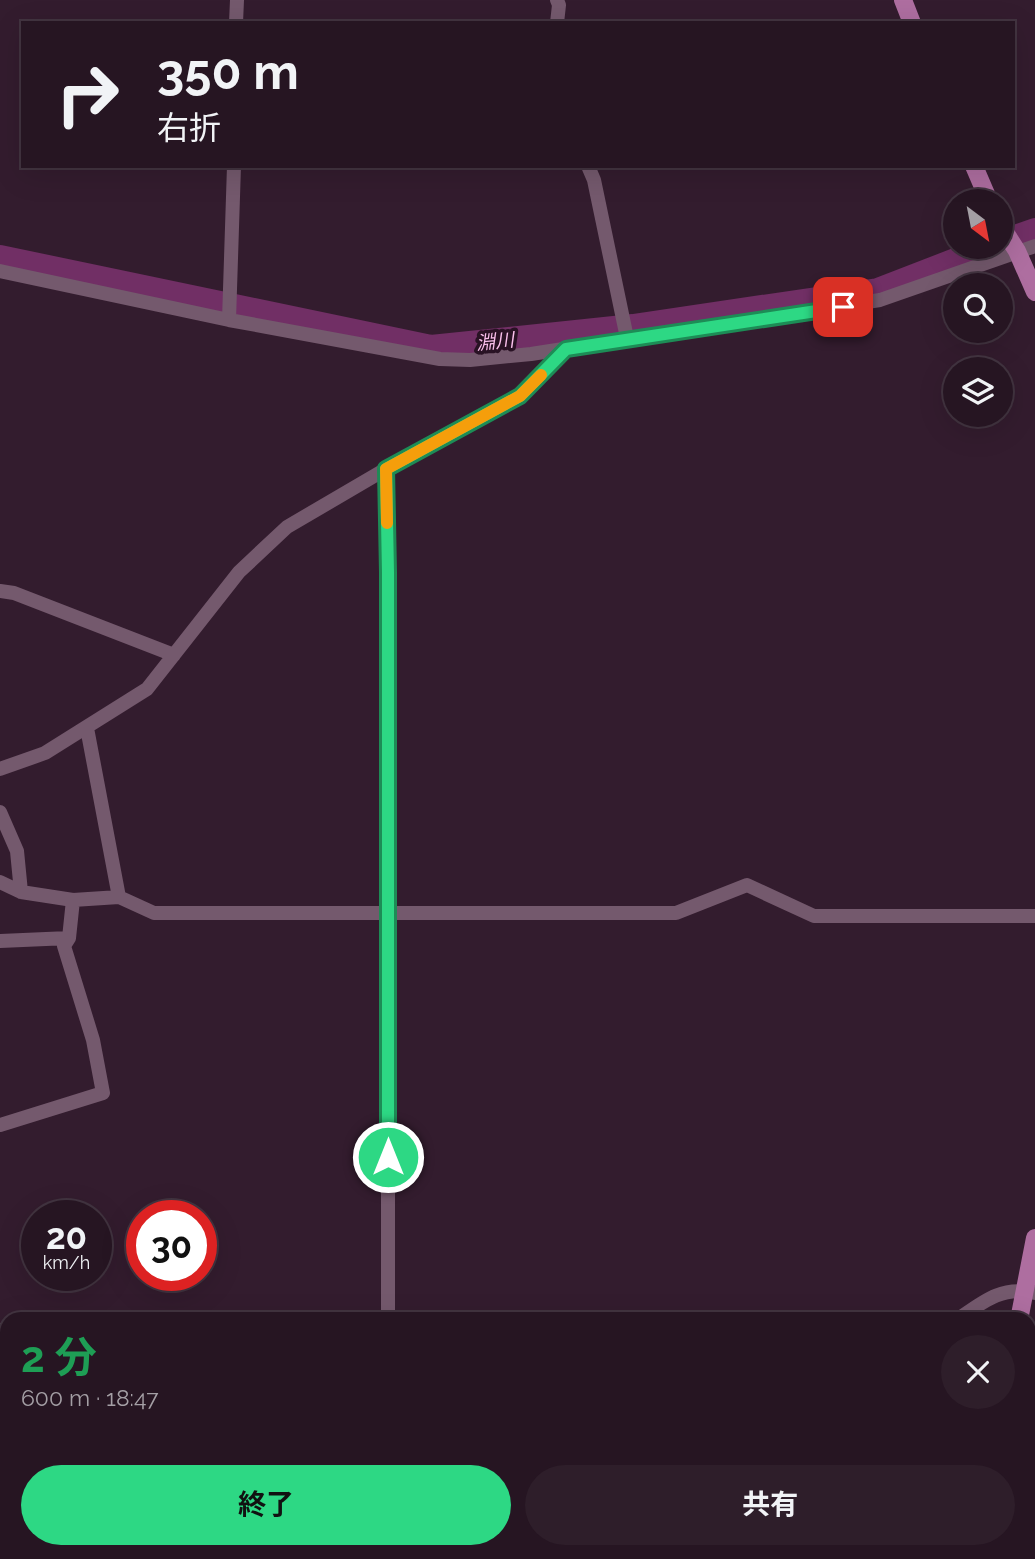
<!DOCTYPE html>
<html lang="ja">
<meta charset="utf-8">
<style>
:root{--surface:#261522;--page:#2e1e2a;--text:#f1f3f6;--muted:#a49fa5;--line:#423440;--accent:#2dd884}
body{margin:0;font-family:Raleway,"Noto Sans JP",sans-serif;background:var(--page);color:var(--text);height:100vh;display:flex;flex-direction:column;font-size:26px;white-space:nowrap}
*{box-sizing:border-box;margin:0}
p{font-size:23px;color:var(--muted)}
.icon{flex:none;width:38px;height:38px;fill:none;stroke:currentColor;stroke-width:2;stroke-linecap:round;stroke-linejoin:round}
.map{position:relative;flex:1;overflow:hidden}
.drawer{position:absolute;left:0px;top:1312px;width:1036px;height:247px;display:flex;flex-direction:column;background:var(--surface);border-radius:21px 21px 0 0;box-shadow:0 7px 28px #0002,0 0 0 2px var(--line)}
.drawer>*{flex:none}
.banner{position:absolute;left:21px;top:21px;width:994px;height:147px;border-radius:0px;box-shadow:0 7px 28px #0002,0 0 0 2px var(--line);background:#261522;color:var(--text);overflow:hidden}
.needle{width:46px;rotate:148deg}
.tools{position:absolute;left:943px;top:189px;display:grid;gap:14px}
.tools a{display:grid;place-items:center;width:70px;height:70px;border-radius:50%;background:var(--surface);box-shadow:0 7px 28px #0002,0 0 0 2px var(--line);font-size:35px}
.speed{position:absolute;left:21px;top:1200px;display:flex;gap:14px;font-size:35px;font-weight:700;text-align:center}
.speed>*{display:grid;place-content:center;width:91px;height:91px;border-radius:50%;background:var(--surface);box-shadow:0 7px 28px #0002,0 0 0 2px var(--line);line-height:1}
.speed small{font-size:18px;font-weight:400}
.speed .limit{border:10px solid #d22;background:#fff;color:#111}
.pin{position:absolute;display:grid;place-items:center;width:60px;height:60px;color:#fff;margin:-30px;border-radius:14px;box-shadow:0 4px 10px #0006}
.me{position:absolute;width:77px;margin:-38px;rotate:0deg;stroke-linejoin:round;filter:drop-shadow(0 0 5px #0008)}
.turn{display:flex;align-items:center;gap:24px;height:147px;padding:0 21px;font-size:32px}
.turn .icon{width:91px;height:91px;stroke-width:2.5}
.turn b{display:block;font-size:49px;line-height:60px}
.round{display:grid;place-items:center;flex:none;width:74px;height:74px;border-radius:37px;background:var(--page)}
.head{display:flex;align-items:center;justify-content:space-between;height:119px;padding:0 21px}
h1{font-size:42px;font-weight:700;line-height:52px;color:#1e9e55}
.primary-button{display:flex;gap:14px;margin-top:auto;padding:14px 21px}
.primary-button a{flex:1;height:80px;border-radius:42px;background:var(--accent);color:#111;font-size:28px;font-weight:700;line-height:80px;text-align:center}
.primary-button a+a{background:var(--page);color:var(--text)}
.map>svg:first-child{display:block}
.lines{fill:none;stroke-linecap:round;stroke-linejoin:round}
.river{stroke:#712f65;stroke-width:24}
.minor{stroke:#74596d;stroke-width:14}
.major{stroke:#ae6ea0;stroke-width:18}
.route-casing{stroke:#1d8c56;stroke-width:18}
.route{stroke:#2dd884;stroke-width:12}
.slow{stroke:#f59e0b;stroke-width:12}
.labels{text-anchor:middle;stroke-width:7;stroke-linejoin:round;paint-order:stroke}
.water-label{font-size:19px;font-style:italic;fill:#f9bfeb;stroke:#291224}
</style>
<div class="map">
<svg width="1035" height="1559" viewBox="0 0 1035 1559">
<rect width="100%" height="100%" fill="#331c2e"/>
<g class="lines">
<path class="river" d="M1001,242L1035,230
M0,257L431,347L633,326L878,290L989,247"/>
<path class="minor" d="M557,0L559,5L557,23
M236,23L237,0
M588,166L594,180L627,338
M0,271L229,320L440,359L470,360L531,354L880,300L1035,246
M229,320L234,166
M386,469L388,572V1320
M0,591L14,593L174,655
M87,728L119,897
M0,769L45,753L147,689L239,572L287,527L386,469L520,396L566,349
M0,812L17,851L21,892
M0,882L21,892L73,900
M0,941L69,938
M0,1125L103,1093L93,1040L64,946L69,938L73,900L119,897L154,913H676L747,885L814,916H1035
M957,1320C984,1301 1001,1286 1035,1293
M0,1330H7
M1029,1538L1035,1537
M388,1552V1559
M782,1559L794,1552"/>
<path class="major" d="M903,0L912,23
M974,166L989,201
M1001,226L1017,251L1035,292
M1019,1320L1035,1238
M1013,1552L1014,1559"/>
</g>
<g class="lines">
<g class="route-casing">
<path id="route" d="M388,1157V572L386,469L520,396L566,349L843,307"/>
</g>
<use href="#route" class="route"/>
<path class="slow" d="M387,523L386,469L520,396L541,375"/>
</g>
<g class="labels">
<g class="water-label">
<text transform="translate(495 341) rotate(-6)" y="7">淵川</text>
</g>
</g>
</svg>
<div class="tools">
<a><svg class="needle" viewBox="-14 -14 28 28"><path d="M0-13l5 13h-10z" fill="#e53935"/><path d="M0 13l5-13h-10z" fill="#a49fa5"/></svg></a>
<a><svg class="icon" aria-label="search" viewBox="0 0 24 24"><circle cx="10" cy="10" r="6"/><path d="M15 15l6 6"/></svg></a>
<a><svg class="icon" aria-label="layers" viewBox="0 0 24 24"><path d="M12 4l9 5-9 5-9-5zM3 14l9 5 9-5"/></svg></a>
</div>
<div class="speed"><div>20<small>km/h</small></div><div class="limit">30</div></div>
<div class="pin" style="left:843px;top:307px;background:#d93025"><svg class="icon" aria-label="arrive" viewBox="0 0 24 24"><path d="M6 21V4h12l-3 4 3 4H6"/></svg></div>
<svg class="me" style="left:388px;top:1157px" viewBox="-20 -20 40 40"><circle r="17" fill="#2dd884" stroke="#fff" stroke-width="3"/><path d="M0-11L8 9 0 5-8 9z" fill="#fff"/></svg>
<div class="banner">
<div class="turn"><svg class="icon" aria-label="right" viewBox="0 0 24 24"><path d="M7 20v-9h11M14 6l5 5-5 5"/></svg><div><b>350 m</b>右折</div></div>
</div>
<section class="drawer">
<div class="head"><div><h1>2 分</h1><p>600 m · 18:47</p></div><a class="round"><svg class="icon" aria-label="close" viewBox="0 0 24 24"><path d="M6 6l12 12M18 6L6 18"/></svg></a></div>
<div class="primary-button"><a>終了</a><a>共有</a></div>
</section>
</div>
